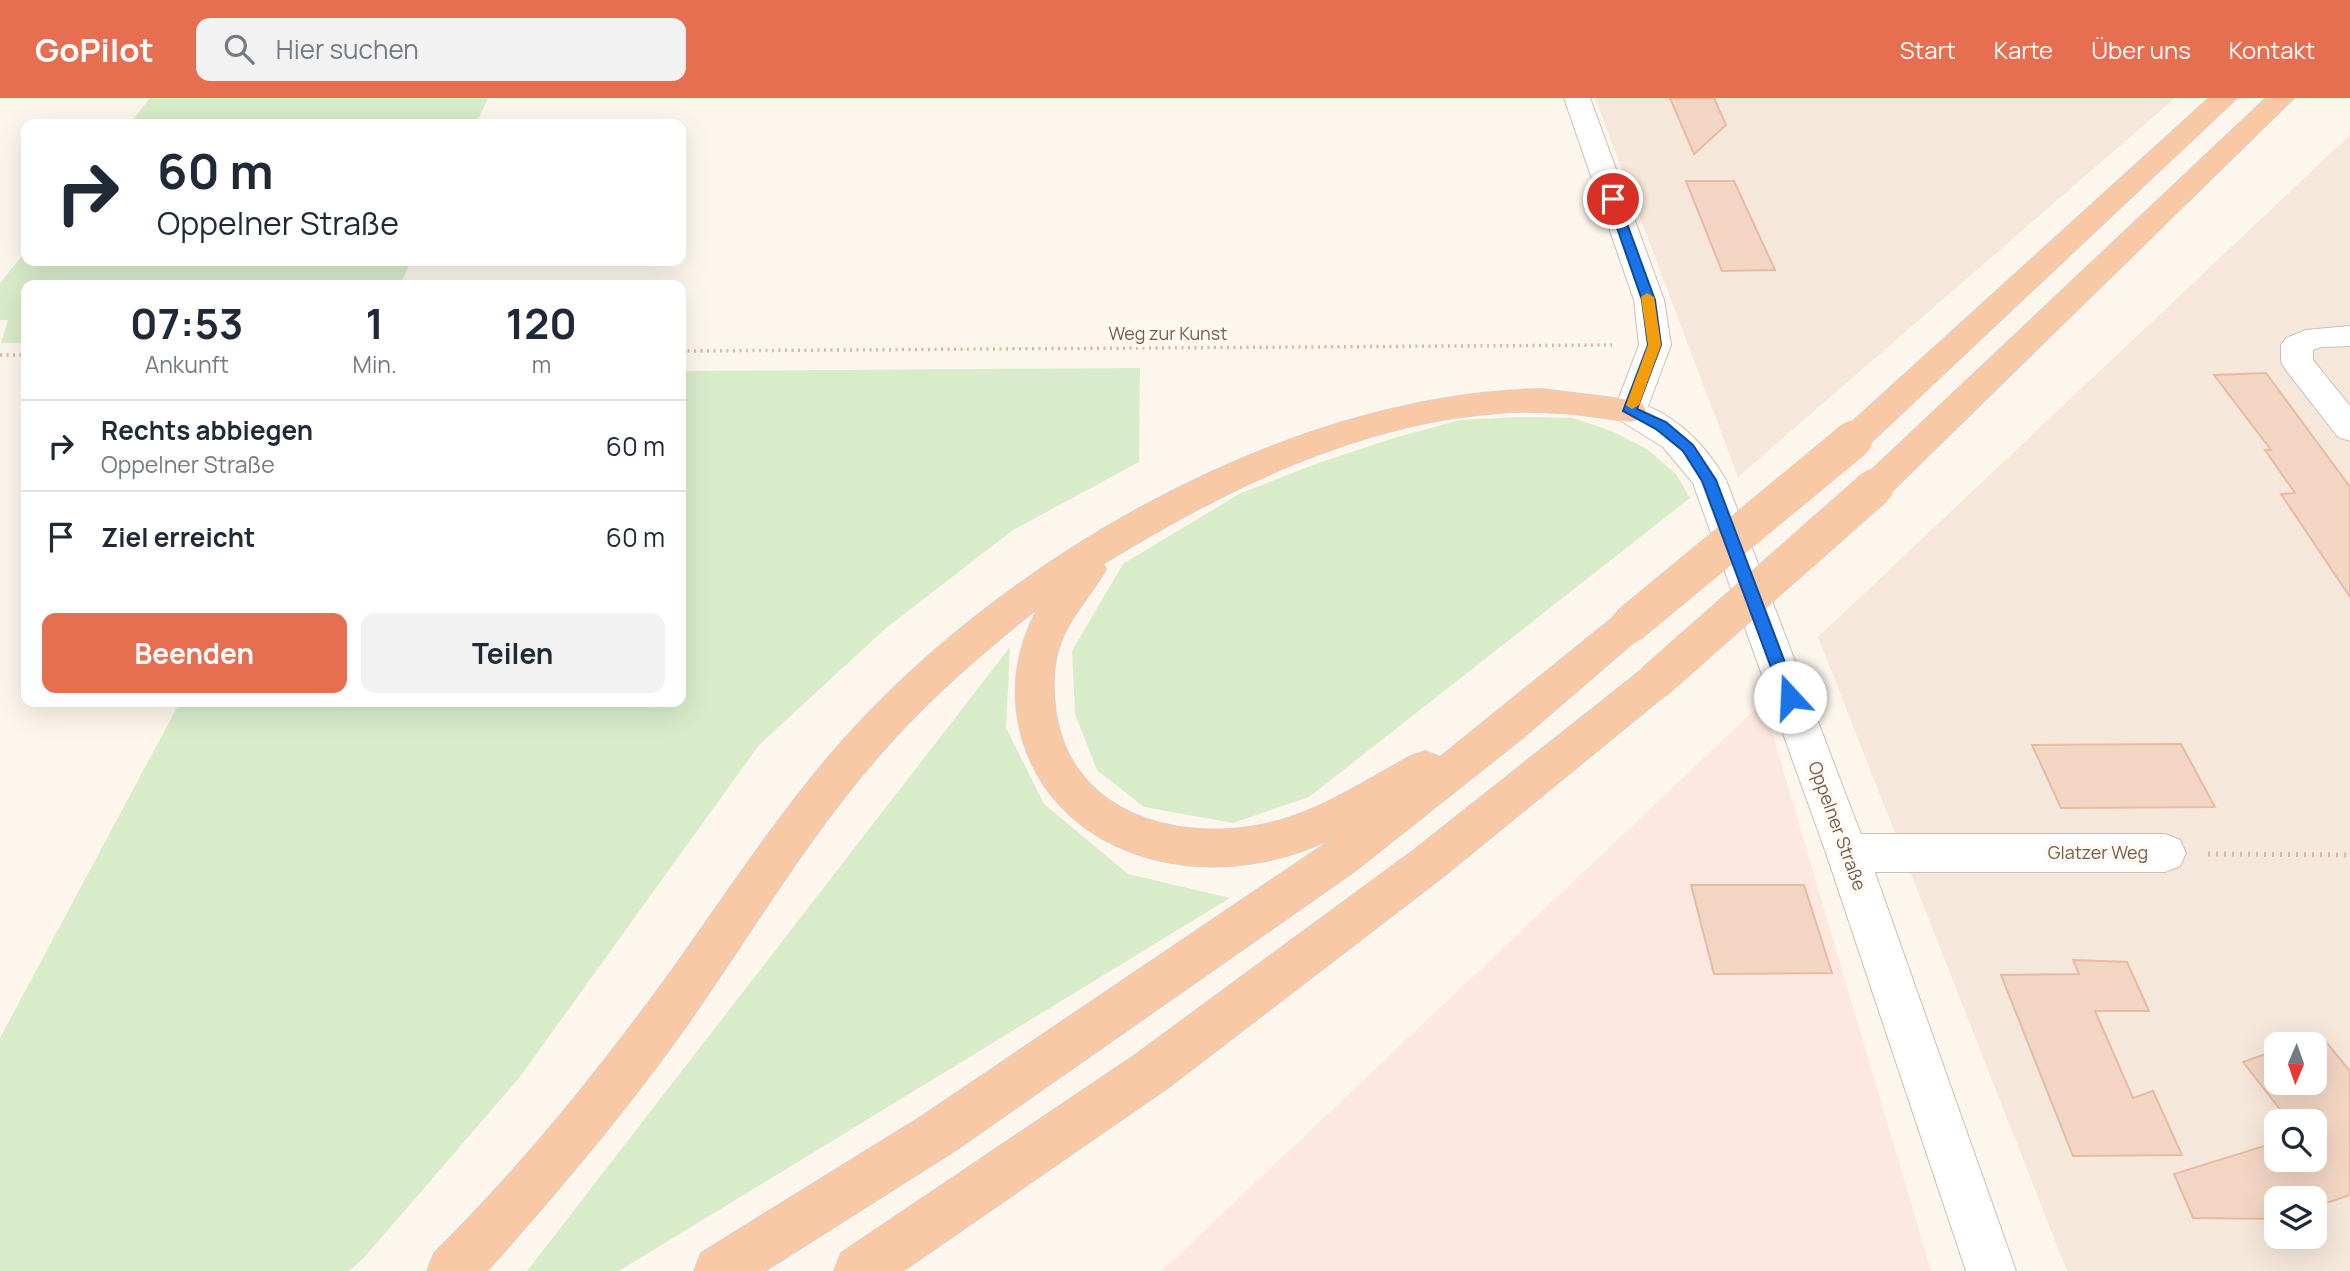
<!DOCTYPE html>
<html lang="de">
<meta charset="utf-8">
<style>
:root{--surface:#fff;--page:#f2f2f3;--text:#1f2937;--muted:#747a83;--line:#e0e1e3;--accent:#e76f51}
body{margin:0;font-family:Manrope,sans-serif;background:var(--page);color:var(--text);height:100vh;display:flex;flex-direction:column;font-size:26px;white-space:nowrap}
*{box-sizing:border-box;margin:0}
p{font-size:23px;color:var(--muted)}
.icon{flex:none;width:38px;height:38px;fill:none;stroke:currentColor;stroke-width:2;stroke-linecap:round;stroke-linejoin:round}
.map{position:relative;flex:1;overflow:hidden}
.details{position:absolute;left:21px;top:182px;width:665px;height:427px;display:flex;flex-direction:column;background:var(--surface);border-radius:14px;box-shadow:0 7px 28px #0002}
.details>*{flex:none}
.top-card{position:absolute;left:21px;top:21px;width:665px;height:147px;border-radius:14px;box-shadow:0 7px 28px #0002;background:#fff;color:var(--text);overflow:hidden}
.needle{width:46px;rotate:182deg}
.tools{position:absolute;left:2264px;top:934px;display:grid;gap:14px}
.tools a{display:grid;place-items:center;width:63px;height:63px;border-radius:14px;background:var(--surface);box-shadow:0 7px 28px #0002;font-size:35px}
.pin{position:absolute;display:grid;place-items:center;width:60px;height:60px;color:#fff;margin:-30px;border:4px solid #fff;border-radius:50%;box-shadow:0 2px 7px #0007}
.me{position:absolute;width:77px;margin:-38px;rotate:340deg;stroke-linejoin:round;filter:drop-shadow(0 0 5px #0008)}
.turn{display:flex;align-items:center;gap:24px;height:147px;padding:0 21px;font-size:32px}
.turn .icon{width:91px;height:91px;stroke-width:2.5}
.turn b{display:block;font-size:49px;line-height:60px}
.eta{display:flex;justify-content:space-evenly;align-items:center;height:119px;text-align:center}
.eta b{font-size:42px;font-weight:700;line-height:49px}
.primary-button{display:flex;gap:14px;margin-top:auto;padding:14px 21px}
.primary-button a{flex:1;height:80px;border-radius:14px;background:var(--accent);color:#fff;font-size:28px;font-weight:700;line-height:80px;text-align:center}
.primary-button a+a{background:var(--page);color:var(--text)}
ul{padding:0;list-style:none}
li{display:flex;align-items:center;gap:21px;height:91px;padding:0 21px;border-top:2px solid var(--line)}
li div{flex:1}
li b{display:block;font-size:26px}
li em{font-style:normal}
header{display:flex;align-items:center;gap:42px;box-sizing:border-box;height:98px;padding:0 35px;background:var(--accent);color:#fff}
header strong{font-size:33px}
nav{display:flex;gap:38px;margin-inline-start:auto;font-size:24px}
.search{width:490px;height:63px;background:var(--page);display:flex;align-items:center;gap:18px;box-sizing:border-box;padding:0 24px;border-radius:14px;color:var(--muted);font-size:26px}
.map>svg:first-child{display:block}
.residential{fill:#f5e8da;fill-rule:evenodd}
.commercial{fill:#fde8e0}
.green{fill:#d8ecc9}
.building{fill:#f3d5c3;stroke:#e6bba3;stroke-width:2}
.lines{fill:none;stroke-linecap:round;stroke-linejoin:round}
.minor-casing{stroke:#d1beb0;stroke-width:2}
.tertiary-casing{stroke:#d1beb0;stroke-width:2}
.trunk-casing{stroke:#dad1cd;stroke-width:2}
.path-far1{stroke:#d9b8a5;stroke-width:3.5;stroke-dasharray:2 4.5;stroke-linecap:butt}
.path{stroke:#d9b8a5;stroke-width:5;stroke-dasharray:2 6;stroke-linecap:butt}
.minor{fill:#fff;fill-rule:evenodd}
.tertiary{fill:#fff;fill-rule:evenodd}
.trunk{fill:#f9c8a4;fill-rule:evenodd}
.trunk-bridge-casing{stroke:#dad1cd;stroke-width:38;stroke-linecap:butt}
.trunk-bridge{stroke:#f9c8a4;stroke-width:37}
.route{fill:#1a73e8;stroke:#114b97;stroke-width:2}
.slow{fill:#f59e0b}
.labels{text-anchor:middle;stroke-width:7;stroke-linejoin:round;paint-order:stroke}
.street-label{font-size:18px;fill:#7a5c4d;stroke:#fffaf3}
</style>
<header>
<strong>GoPilot</strong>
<div class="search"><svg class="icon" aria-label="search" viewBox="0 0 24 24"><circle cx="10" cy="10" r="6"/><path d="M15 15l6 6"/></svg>Hier suchen</div>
<nav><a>Start</a><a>Karte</a><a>Über uns</a><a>Kontakt</a></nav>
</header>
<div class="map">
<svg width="2350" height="1173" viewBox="0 0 2350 1173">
<rect width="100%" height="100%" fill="#fdf6ec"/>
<path class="residential" d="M1595,0H2175L1738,379Z
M2350,37V1173H2067L1818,539ZM2277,947H2315V985H2277ZM2277,1024H2315V1062H2277ZM2277,1101H2315V1139H2277Z"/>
<path class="commercial" d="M1763,604L1931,1173H1162Z"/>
<path class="green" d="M150,0H488L476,26H129Z
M26,153V163H411L400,187H26V245H1L8,222H0V185Z
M1140,270L1139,364L1013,432L886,530L759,647L519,980L362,1162L348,1173H0V940L180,604H681V273Z
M1518,319L1573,320L1612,333L1647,351L1676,376L1690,400L1309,699L1233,725L1144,709L1097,672L1075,616L1072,553L1123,466L1239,396L1318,365L1394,340L1460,322Z
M1010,549L1006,630L1044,706L1128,776L1230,800L619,1173H527Z"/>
<path class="building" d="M1670,0H1714L1726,27L1694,56Z
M1686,83H1734L1775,172L1722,173Z
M2266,275L2350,389V499L2281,396L2295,395L2265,352H2271L2214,277Z
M2181,646L2215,709L2061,710L2032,647Z
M1691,787H1804L1832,875L1714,876Z
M2073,862L2127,864L2149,913H2095L2133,1000L2153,993L2182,1057L2073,1058L2001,877L2079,876Z
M2321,938L2350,973V1097L2315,1109V1101H2277V1121L2193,1120L2174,1076L2277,1044V1062H2315V1024H2290L2243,964L2277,952V985H2315V947H2293Z"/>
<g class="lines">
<g class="minor-casing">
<path id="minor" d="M1564,0H1590L1664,202L1671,247L1646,313L1642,321L1630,324L1618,321L1614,313L1639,247L1634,202Z
M2350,228V248L2321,249L2313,252V262L2350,308V343L2338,339L2286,272L2281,264V247L2286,240L2306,232Z
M1847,736H2165L2180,742L2186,755L2180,768L2165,774H1847L1832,768L1826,755L1832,742Z"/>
</g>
<g class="tertiary-casing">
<path id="tertiary" d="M1630,302C1673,314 1704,344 1726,382L1868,755L2016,1173H1966L1826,755L1693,385L1663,349L1618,321L1614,313L1618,305Z"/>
</g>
<g class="trunk-casing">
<path id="trunk" d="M2209,0H2237L1866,349L1854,353L1842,349L1837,341L1842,333Z
M2266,0H2294L1887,398L1875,402L1863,398L1858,389L1863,380Z
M1541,291L1630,302L1642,305L1646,313L1642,321L1630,324C1586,317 1542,311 1498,315C1357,325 1221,393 1103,466L1106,471C1090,500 1067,520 1058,553C1052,574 1053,596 1056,617C1073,715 1174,744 1261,727C1315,717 1363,684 1411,658L1425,653L1440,659L1616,517L1629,512L1642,517L1648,527L1642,537L1525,638L1355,773L956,1052L765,1173H694L701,1155L922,1018L1335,739C1312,750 1286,760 1260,764C1163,783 1054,743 1023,643C1009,597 1015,553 1038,510C983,554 929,600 882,654C806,740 748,841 682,934C622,1018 556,1096 487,1173H427L434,1155C518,1073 601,970 670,875C721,804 769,730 826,662C990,467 1281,297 1541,291Z
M1654,568L1668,573L1673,584L1668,595L1444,778L1169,989L903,1173H834L841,1155L1135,957L1414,752L1640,573Z"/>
</g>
<path class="path-far1" d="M681,253L1612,247
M0,257H26"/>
<path class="path" d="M2208,756L2350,757"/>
<use href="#minor" class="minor"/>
<use href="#tertiary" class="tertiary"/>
<use href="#trunk" class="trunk"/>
<g class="trunk-bridge-casing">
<path id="trunk-bridge" d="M1629,527L1854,341
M1654,584L1875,389"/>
</g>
<use href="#trunk-bridge" class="trunk-bridge"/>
</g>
<path class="route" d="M1613,98L1618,101L1655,202L1661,247L1637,311L1666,324L1693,347L1716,382L1798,599L1796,604H1784L1782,599L1702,383L1683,353L1656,331L1623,313L1648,247L1642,202L1607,101Z"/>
<path class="slow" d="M1647,195L1654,199L1661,247L1639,307L1632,311L1626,307L1648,247L1641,199Z"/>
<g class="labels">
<g class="street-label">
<text x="1168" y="242">Weg zur Kunst</text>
<text transform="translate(1837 728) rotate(70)" y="6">Oppelner Straße</text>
<text x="2098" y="761">Glatzer Weg</text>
</g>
</g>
</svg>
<div class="tools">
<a><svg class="needle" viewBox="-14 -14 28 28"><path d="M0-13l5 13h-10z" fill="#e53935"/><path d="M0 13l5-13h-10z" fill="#747a83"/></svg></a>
<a><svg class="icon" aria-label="search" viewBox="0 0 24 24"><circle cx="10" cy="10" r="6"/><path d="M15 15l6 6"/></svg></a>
<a><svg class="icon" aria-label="layers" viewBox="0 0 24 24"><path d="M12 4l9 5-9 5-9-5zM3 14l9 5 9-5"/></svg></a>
</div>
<div class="pin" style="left:1613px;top:101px;background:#d93025"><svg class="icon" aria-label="arrive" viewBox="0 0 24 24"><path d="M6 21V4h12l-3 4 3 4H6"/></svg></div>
<svg class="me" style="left:1790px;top:599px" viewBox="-20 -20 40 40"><circle r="19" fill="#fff"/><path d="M0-13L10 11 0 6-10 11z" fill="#1a73e8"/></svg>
<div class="top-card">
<div class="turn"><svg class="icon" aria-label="right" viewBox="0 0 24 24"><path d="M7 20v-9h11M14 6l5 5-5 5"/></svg><div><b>60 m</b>Oppelner Straße</div></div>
</div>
<section class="details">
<div class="eta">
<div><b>07:53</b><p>Ankunft</p></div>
<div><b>1</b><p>Min.</p></div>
<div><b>120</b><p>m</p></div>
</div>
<ul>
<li><svg class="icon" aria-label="right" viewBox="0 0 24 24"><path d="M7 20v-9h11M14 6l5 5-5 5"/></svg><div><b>Rechts abbiegen</b><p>Oppelner Straße</p></div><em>60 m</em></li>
<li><svg class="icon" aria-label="arrive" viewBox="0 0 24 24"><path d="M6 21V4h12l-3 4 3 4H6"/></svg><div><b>Ziel erreicht</b></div><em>60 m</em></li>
</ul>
<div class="primary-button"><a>Beenden</a><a>Teilen</a></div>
</section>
</div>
